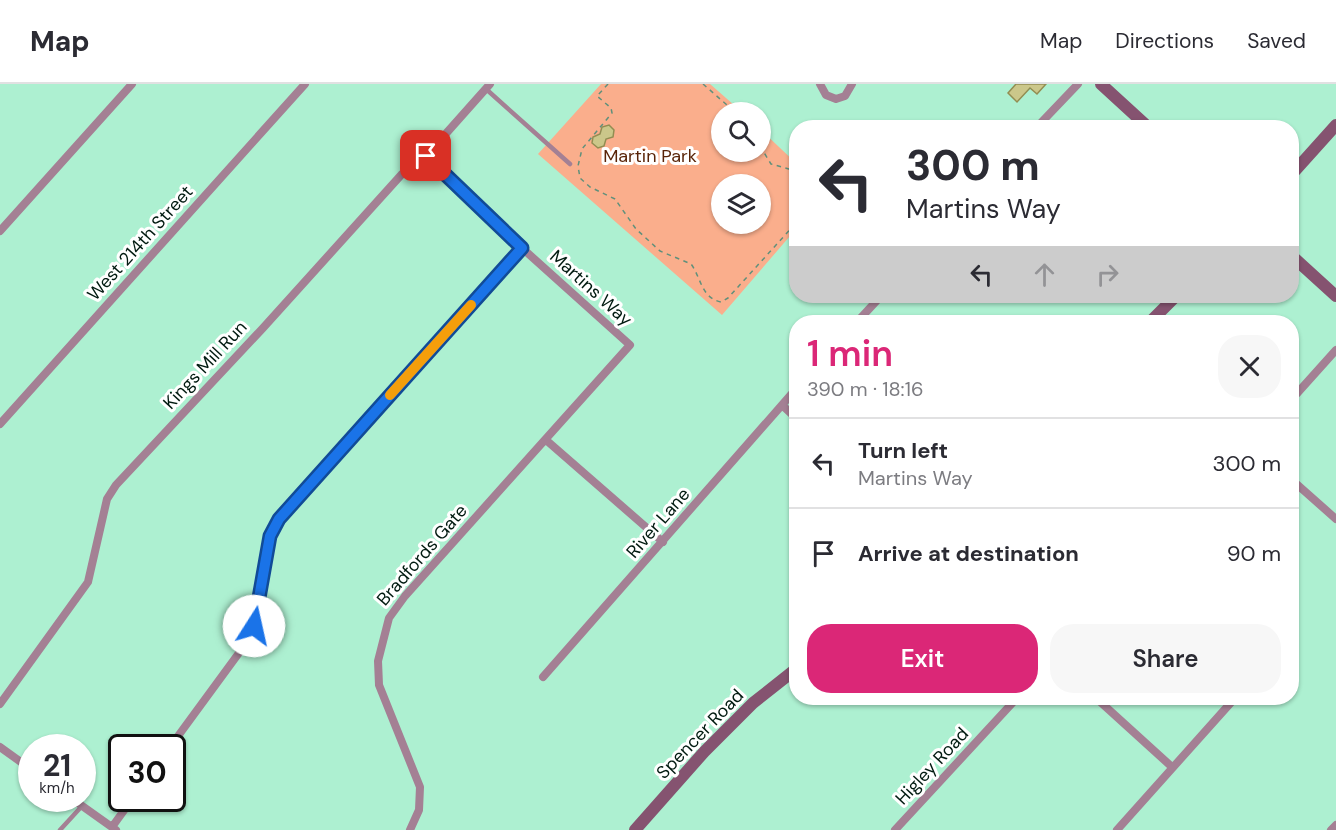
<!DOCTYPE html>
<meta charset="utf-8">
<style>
:root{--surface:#fff;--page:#f7f7f7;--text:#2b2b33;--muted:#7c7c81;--line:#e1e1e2;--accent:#db2777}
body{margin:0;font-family:"DM Sans",sans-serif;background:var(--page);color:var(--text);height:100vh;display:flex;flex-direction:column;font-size:22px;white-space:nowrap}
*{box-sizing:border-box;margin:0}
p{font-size:20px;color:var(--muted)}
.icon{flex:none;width:33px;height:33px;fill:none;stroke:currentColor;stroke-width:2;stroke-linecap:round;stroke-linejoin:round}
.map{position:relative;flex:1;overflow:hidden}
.sheet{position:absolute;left:789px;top:231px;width:510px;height:390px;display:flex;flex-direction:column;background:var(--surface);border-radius:24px;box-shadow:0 2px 4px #0004}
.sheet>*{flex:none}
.banner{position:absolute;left:789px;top:36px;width:510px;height:183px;border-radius:24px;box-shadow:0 2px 4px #0004;background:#fff;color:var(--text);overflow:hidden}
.buttons{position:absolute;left:711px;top:18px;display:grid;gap:12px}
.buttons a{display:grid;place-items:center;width:60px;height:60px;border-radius:50%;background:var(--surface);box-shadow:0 2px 4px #0004;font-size:30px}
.speed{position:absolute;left:18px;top:650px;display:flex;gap:12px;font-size:30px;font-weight:700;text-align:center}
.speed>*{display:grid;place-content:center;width:78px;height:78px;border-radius:50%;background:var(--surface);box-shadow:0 2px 4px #0004;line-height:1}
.speed small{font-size:15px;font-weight:400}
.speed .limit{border:3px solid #111;border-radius:9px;background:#fff;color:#111}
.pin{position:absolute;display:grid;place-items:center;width:51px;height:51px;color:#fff;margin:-26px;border-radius:12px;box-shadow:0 3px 9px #0006}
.me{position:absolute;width:66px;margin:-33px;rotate:10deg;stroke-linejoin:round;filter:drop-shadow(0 0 4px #0008)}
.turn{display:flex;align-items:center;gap:21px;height:126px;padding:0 18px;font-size:27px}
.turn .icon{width:78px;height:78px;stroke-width:2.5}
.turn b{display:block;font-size:42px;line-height:51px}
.lanes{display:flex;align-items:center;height:57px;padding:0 18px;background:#0003;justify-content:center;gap:30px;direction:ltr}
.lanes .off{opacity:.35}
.round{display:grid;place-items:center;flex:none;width:63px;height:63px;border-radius:24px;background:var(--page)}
.headline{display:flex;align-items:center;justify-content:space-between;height:102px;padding:0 18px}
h1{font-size:36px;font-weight:600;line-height:45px;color:var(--accent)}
.action{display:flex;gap:12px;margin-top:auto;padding:12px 18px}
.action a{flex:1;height:69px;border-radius:24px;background:var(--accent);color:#fff;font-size:24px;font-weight:600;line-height:69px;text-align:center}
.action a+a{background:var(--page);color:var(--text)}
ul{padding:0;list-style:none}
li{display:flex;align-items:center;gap:18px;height:90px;padding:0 18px;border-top:2px solid var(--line)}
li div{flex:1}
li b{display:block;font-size:22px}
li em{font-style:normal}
header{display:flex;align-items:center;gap:36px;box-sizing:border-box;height:84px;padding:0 30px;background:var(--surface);border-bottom:2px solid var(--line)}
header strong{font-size:28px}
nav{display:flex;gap:33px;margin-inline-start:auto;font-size:21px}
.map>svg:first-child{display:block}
.green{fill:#faae8c;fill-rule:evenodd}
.building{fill:#cbc78a;stroke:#928d52;stroke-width:1.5}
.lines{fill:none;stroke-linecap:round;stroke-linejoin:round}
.path{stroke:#60907b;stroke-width:1.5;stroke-dasharray:4.5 4.5;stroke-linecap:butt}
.lane{stroke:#a48094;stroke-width:4.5}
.street{stroke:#a48094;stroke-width:8}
.secondary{stroke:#855370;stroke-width:12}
.route-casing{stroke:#114b97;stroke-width:15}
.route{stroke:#1a73e8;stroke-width:10}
.slow{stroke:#f59e0b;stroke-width:10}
.labels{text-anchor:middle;stroke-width:6;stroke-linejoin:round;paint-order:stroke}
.park-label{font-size:18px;fill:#592408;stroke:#fff}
.street-label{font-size:18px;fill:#011a10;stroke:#fff}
</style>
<header>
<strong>Map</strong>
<nav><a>Map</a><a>Directions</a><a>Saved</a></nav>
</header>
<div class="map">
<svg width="1336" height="746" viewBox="0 0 1336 746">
<rect width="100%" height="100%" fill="#adf0d1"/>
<path class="green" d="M601,0H710L742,28H722V68H760L761,46L796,79V145L722,231L538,70ZM722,100H760V140H722Z"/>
<path class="building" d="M1016,0H1046L1037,10L1030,4L1017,18L1008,9Z
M609,41L614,46L613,53L606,55L604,62L598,64L592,59L593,53L600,50L602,43Z"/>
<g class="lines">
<path class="path" d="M608,0L597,12L611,24L612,29L582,65L578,82L580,94L590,103L615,115L636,145L660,167L691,180C701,193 701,214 721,218L728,214L796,139
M703,0L735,28
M760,62L771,80L796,87"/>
<path class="lane" d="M486,5L570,80
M60,746L82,722"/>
<path class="street" d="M820,0L826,11L836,15L845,12L852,0
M1036,44L1078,0
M0,147L132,0
M857,238L881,212
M1292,315L1336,266
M782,321L796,334
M0,340L305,0
M546,356L663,458
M1292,396L1336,435
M543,593L796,305
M1096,614L1172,683
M0,620L88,498L107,415L116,401L263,244L402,90L426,72L490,0
M0,663L32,686
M170,663L247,558L254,542L270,452L279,435L522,164
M71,714L116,746
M112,743L133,714
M410,746L419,726L420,703L379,601L378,577L389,534L405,512L630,261L522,164L426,72
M895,746L1017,614
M1117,746L1235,614
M1331,746L1336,741"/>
<path class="secondary" d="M1101,0L1149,44
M1292,90L1336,41
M1292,172L1336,212
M1150,238L1176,212
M635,746L704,668L753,619L796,585"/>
</g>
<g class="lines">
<g class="route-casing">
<path id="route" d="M254,542L270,452L279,435L522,164L426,72"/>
</g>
<use href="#route" class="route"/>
<path class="slow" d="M390,311L471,221"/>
</g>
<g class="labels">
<g class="park-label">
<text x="650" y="78">Martin Park</text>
</g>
<g class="street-label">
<text transform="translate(140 159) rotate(-48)" y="6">West 214th Street</text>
<text transform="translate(591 204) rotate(42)" y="6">Martins Way</text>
<text transform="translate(205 281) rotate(-47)" y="6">Kings Mill Run</text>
<text transform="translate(658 439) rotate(-49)" y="6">River Lane</text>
<text transform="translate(422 471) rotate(-49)" y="6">Bradfords Gate</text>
<text transform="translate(700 650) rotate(-46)" y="6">Spencer Road</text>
<text transform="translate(932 682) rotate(-47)" y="6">Higley Road</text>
</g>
</g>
</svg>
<div class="buttons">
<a><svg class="icon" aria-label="search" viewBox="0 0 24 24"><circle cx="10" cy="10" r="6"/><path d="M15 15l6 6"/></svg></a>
<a><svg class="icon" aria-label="layers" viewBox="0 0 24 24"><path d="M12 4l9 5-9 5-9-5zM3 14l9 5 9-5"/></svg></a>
</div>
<div class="speed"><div>21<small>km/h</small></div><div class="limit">30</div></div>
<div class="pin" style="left:426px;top:72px;background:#d93025"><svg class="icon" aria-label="arrive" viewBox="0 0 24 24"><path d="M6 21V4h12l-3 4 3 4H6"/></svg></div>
<svg class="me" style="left:254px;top:542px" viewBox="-20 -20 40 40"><circle r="19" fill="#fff"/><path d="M0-13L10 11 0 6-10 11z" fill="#1a73e8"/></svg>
<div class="banner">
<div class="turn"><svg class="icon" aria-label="left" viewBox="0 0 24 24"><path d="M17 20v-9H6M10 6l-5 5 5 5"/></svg><div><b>300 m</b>Martins Way</div></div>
<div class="lanes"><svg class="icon" aria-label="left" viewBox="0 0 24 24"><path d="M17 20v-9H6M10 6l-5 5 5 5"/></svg><svg class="icon off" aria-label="ahead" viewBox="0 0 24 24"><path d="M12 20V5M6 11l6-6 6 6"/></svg><svg class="icon off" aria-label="right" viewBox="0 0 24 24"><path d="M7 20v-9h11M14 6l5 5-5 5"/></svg></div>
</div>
<section class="sheet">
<div class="headline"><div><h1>1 min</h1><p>390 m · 18:16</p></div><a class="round"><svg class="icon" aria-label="close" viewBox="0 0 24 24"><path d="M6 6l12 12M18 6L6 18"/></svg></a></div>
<ul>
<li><svg class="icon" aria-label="left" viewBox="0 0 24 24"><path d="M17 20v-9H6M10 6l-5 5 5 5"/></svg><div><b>Turn left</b><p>Martins Way</p></div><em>300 m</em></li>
<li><svg class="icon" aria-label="arrive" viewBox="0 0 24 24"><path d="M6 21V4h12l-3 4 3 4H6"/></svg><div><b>Arrive at destination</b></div><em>90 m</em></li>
</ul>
<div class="action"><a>Exit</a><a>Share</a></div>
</section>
</div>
